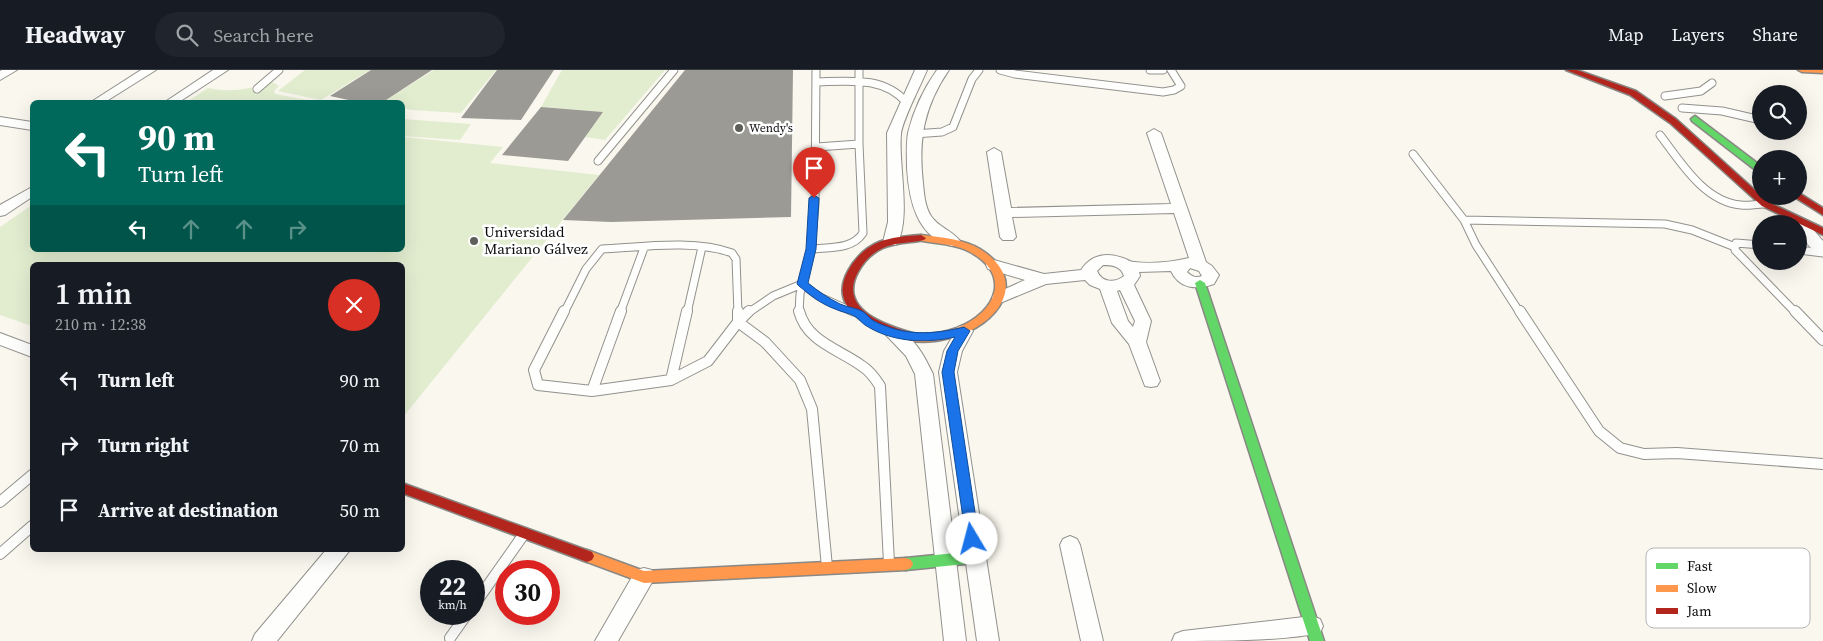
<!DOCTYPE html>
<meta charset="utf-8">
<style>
:root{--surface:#171b24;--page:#20242c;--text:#f1f3f6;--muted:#9ea1a6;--line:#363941}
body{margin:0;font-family:"Source Serif 4",serif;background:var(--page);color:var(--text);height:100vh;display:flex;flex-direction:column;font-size:19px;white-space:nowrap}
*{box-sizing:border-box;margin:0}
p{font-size:16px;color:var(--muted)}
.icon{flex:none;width:28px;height:28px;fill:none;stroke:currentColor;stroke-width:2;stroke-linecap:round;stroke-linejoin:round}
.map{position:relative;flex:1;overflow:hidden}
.drawer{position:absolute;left:30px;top:192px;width:375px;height:290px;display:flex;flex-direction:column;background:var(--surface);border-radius:8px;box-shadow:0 5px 20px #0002}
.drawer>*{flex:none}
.top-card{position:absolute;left:30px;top:30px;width:375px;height:152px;border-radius:8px;box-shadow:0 5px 20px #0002;background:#00695c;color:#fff;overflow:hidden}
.buttons{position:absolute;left:1752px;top:15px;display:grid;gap:10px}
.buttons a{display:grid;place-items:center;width:55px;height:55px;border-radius:50%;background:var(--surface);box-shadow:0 5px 20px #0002;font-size:25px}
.speed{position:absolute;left:420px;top:490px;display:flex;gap:10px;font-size:25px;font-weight:700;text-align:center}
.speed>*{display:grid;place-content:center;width:65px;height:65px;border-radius:50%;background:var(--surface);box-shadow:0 5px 20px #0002;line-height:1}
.speed small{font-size:12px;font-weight:400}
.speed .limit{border:8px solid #d22;background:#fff;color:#111}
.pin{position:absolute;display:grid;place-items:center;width:42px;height:42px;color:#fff;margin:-51px -21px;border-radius:50% 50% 50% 0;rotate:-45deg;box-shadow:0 0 5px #0007}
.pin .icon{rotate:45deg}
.me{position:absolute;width:55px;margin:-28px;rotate:352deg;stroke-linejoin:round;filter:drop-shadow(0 0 4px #0008)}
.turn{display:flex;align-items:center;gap:18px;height:105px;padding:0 25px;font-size:22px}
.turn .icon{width:65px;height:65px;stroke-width:2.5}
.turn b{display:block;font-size:35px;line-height:42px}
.lanes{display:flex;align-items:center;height:48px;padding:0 25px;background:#0003;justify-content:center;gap:25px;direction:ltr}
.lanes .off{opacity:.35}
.round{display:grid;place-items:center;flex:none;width:52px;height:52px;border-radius:26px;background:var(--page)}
.summary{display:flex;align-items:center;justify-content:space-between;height:85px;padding:0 25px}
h1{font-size:30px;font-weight:600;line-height:38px}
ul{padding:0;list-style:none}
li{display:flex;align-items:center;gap:15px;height:65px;padding:0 25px}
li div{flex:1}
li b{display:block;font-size:19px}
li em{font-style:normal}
header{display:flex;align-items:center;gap:30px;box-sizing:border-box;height:70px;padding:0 25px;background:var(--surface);border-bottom:1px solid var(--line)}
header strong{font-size:24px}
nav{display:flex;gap:28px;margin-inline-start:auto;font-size:18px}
.search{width:350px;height:45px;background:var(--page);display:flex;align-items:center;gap:12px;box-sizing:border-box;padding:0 18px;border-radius:28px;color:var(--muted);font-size:19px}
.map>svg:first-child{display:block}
.green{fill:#e2edd0}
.building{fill:#9c9a95}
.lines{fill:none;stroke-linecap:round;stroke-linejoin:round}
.lane-far1-casing{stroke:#92918d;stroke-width:9}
.lane-casing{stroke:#92918d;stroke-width:12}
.street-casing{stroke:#92918d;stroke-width:2}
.fast-casing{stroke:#898884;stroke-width:3}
.slow-casing{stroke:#898884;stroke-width:3}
.jam-casing{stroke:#898884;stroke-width:3}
.lane-far1{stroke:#fefefc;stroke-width:7}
.lane{stroke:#fefefc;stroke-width:10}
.street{fill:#fefefc;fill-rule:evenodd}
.fast{fill:#63d668;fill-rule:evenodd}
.slow{fill:#ff974d;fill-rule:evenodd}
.jam{fill:#b3261e;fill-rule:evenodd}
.route{fill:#1a73e8;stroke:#114b97}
.poi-dot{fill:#5e5e5a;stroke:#fff;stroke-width:2}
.labels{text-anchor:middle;stroke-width:5;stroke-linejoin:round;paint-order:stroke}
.far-poi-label{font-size:12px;fill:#0b0b0b;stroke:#fff;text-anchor:start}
.poi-label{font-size:15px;fill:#0b0b0b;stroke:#fff;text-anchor:start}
.key{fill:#fff;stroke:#b6b6b6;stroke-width:1}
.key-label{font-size:14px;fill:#0b0b0b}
</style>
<header>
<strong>Headway</strong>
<div class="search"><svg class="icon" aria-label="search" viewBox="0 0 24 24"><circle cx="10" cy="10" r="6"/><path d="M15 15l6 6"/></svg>Search here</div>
<nav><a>Map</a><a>Layers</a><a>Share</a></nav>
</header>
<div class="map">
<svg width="1823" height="571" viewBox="0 0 1823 571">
<rect width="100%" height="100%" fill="#f9f7ee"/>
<path class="green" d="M305,0H370L321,30L278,21Z
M434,0H496L461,43L411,40L403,38L402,32H383Z
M562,0H665L605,70L585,67L603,42L541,37Z
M272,12L279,16L274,21L275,24L317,32H187L208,18C222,21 235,21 249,18C257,17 264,13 272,12Z
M403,49L471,54L460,70L403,66Z
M403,67L503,77L490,93L599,105L403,347L402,195H32V256L0,245V157L32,135V180H402Z"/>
<path class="building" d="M371,0H432L383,32H358L330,26Z
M497,0H554L521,50L461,48Z
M685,0H793L791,147L611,152L563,150Z
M541,37L603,42L568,91L502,85Z"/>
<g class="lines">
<g class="lane-far1-casing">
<path id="lane-far1" d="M1000,0L1015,4L1163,22L1174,20L1181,16L1171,0
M1150,0H1163
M816,12C849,11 884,6 907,33
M257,19L279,0
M1665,26L1701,21L1712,13
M1682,38L1722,41L1761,50
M914,64L942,62L953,57L972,9L979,0
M1660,65C1680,91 1704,132 1741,135C1748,136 1756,134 1764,134
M817,77L859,74
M1413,84L1464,150L1665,154L1692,160L1735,177
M598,91L674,0
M1464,150L1476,175L1520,243
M1761,175L1736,173L1735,180L1796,243
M811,179C829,177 852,180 863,163L859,74V0
M1799,180L1823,183
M564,243L586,199L602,179C641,177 695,169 732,183L736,189L738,243
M620,243L644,178
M687,243L702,177
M748,243L773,226L802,214L818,226L853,242
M799,243L800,224L811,179L815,134L816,0"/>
</g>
<g class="lane-casing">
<path id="lane" d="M564,241L534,300L538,315L592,321L671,310L708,291L738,252
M738,241V252
M799,241C807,272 839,279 862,296C870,301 875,308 880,316L889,493
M1520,241L1599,361L1620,378L1644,384L1677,383L1823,394
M1795,241L1823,270
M738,252L765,272L800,310L812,339L827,497
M738,252L749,241
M671,310L687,241
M592,321L621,241
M0,432L32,405
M0,484L32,456
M474,535L524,464
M450,568L467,544"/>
</g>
<g class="street-casing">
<path id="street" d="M2,0H17L0,10V1Z
M141,0H156L105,32H91Z
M213,0H228L179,32H165Z
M915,0H927C921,15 902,51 901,64C898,93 912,152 896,175H886L883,172L888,152L887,63Z
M937,0H949C924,36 918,70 923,113C924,124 925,137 931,146C938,157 953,161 960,171L957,174L952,176C916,167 909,129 907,98C907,87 906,75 908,63C913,42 924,18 937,0Z
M0,47L32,52V60L0,55Z
M1154,59L1161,63L1206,192L1212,196L1219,205L1214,214C1197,220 1179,219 1171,201L1139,202L1140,206L1134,215L1151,251L1146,272L1160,311L1157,316L1151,317L1145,316L1129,274L1112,253L1100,219L1090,215L1085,210L1046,214L1000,233L994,232L992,228L994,224L1025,210L988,199L986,195L988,191L994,190L1044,204L1081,200C1091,185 1106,182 1123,188C1127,189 1130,192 1134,192C1151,194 1172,192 1189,188L1174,143L1012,147L1016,167L1013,170H1003L1000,167L987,82L994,78L1001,82L1011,138L1171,134L1147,63ZM1103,195C1112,195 1121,196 1124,206C1115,213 1102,213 1097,201ZM1190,198L1199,201L1202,206C1196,208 1192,207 1187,202ZM1120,220L1135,251L1133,257L1128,251L1117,221Z
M32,117V127L5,145L0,146V135Z
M1800,148L1805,150L1823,171V186C1812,183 1799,165 1799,154L1792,153L1795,150Z
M964,255L970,257L973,261L962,281L957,302L999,571H977L939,302L944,281L958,257Z
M894,258C913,264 925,287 933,304L966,571H944L915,304L906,286L885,264L888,260Z
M0,263L32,275V287L0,275Z
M1070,466L1077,469L1080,475L1103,571H1081L1060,475L1063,469Z
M326,480H350L277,571H252L255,564Z
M644,498L652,500L655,507L618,571H595L636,500Z
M1312,546L1320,549L1323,556L1320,563C1283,571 1213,571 1172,571L1175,564L1183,561Z"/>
</g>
<g class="fast-casing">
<path id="fast" d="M1695,46L1761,96V103L1758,102L1692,51L1691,49Z
M1200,210L1205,213L1324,571H1310L1195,213Z
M975,481L980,483L982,487L980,491L975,493L906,500L901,498L899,494L901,490L906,488Z"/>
</g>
<g class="slow-casing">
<path id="slow" d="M1798,0H1823V3L1802,2Z
M921,165C941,167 963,169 980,179C1031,211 998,255 953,267C939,271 923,274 908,270L906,267L908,264C913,263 918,264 923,264C934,264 946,262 957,258C998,242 1013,202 966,180C950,173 934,174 918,170L916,168Z
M587,480L644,501L906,488L911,490L913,494L911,498L906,500L644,513L582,490L580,486L582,482Z"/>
</g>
<g class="jam-casing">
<path id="jam" d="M1566,0H1577L1636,21L1676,49L1768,132L1823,158V165L1762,136L1670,53L1630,25Z
M1799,123L1823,138V145L1796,128L1794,126H1799Z
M921,165L926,168L924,170C911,173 896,172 883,178C872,183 864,191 858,202C837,241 888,256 916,264L918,267L912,271C880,263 825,243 848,201C855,188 865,178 879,172C892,167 907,166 921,165Z
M402,413L592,482L594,486L592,490L587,492L402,423Z"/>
</g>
<use href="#lane-far1" class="lane-far1"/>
<use href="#lane" class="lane"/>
<use href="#street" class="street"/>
<use href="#fast" class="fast"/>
<use href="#slow" class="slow"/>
<use href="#jam" class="jam"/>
</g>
<path class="route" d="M814,125L819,128L816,179L808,213C818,221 828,228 840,234C847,237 856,238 862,241C867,244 870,249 874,251C904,266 932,265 964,257L970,261L958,281L954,302L979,469L977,473L972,474L968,473L966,469L942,302L947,281L955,267C925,274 891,272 865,255C862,253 860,250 856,247C850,243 841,242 835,239C821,234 810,225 799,216L797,214L806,179L809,128Z"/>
<g class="poi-dot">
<circle cx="739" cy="58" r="5"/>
<circle cx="474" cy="171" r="5"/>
</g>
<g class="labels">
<g class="far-poi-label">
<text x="749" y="62">Wendy's</text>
</g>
<g class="poi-label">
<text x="484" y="167">Universidad<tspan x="484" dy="17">Mariano Gálvez</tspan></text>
</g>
</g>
<rect x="1646" y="478" width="164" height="80" rx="8" class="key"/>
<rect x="1656" y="493" width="22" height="6" fill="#63d668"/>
<rect x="1656" y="515" width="22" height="7" fill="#ff974d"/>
<rect x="1656" y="538" width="22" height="6" fill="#b3261e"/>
<g class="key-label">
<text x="1687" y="501">Fast</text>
<text x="1687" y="523">Slow</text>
<text x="1687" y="546">Jam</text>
</g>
</svg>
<div class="buttons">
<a><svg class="icon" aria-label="search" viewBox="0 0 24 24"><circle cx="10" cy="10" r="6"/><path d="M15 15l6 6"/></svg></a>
<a>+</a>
<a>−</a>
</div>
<div class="speed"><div>22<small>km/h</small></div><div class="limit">30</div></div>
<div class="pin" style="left:814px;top:128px;background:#d93025"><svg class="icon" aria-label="arrive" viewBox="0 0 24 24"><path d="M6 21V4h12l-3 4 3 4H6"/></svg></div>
<svg class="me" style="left:972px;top:469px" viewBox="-20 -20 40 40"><circle r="19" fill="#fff"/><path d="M0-13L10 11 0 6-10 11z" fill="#1a73e8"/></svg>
<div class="top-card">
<div class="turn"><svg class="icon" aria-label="left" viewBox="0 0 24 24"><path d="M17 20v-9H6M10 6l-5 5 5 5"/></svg><div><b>90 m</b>Turn left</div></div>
<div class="lanes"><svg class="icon" aria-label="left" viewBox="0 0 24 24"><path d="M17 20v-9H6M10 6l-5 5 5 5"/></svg><svg class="icon off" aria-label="ahead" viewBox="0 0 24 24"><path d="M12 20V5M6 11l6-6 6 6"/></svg><svg class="icon off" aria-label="ahead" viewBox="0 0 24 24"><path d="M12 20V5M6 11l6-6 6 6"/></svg><svg class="icon off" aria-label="right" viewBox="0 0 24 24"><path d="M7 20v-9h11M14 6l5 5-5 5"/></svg></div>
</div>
<section class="drawer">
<div class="summary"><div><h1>1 min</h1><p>210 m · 12:38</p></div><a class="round" style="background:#d93025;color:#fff"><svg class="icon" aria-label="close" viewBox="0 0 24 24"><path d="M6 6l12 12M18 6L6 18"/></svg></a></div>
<ul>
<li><svg class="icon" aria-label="left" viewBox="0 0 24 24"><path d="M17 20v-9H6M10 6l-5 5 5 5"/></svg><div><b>Turn left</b></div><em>90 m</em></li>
<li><svg class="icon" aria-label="right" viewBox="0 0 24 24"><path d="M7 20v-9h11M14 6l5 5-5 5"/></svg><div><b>Turn right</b></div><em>70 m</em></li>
<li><svg class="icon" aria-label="arrive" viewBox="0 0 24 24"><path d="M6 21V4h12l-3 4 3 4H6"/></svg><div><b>Arrive at destination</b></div><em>50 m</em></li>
</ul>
</section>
</div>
